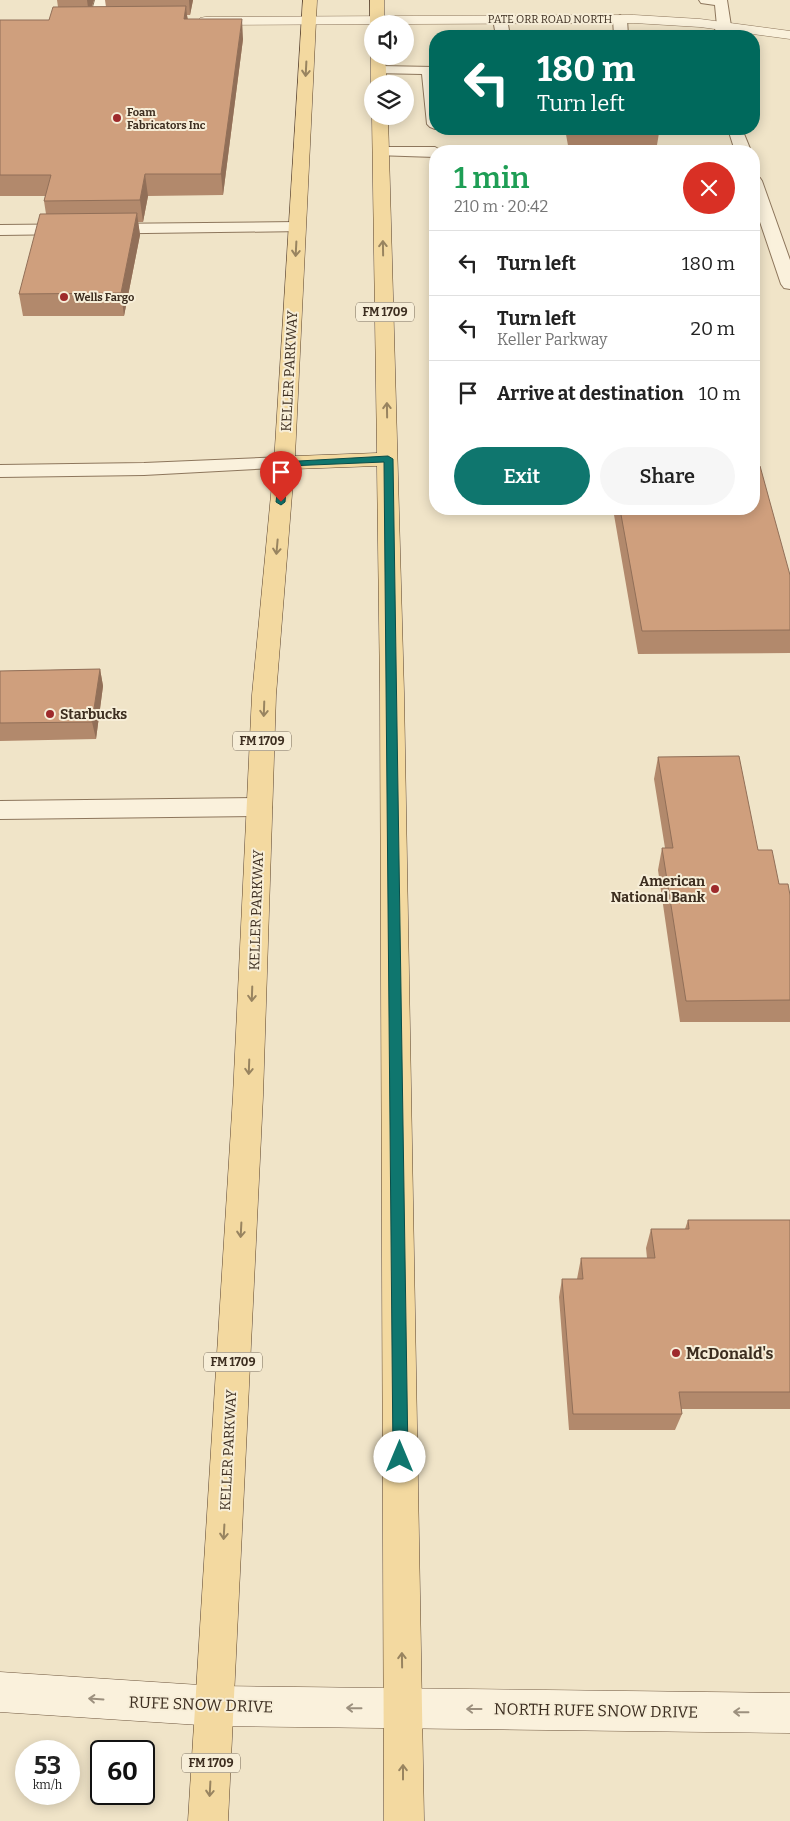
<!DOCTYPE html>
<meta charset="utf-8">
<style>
:root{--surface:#fff;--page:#f6f6f6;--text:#222;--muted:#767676;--line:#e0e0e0;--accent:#0f766e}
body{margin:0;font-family:Bitter,serif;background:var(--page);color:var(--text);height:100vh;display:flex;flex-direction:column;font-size:19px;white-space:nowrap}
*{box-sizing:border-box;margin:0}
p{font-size:16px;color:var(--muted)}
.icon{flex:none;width:28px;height:28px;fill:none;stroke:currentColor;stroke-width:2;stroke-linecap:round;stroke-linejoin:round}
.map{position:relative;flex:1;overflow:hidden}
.sheet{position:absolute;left:429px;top:145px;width:331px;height:370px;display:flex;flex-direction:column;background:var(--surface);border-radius:20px;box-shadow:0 2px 12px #0003}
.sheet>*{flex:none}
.hud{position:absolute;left:429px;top:30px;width:331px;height:105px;border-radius:20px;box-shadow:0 2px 12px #0003;background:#00695c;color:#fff;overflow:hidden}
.fabs{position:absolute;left:364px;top:15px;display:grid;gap:10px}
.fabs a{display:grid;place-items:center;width:50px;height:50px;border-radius:50%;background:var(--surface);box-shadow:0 2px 12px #0003;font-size:25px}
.speed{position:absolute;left:15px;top:1740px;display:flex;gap:10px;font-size:25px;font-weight:700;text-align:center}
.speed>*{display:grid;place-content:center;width:65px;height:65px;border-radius:50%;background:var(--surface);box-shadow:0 2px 12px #0003;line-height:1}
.speed small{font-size:12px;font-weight:400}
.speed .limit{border:2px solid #111;border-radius:8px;background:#fff;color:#111}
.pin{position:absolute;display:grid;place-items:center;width:42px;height:42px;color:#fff;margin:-51px -21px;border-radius:50% 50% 50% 0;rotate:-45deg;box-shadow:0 0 5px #0007}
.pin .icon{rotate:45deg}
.me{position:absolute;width:55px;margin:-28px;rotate:0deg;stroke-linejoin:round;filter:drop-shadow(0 0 4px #0008)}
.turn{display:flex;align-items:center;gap:18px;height:105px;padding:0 25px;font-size:22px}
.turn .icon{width:65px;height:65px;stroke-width:2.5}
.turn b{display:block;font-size:35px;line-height:42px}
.round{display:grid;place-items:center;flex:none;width:52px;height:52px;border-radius:26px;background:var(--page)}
.head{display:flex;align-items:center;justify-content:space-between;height:85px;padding:0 25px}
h1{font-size:30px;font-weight:600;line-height:38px;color:#1e9e55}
.cta{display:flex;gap:10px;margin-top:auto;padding:10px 25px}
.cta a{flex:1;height:58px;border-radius:30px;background:var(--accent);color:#fff;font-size:20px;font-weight:600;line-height:58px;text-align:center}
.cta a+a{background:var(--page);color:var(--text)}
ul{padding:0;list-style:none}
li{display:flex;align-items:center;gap:15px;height:65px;padding:0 25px;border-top:1px solid var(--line)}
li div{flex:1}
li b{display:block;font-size:19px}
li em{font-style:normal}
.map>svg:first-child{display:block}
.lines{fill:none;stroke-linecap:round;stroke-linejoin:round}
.service-casing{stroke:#8d765c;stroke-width:2}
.tertiary-casing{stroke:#8d765c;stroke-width:1}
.secondary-casing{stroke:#6f573f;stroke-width:1}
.primary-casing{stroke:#5b4430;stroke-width:1}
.service{fill:#faf1dc;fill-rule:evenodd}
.tertiary{fill:#faf1dc;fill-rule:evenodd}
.secondary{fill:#faf1dc;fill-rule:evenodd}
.primary{fill:#f3d9a0;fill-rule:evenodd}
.wall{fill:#b2896c}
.shaded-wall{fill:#916f58}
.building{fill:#cf9f7d;stroke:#916f58}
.oneway{stroke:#988460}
.oneway2{stroke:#9c907e}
.route{fill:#0f766e;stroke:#0a4d48}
.poi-dot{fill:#9e2a2b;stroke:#f7eed8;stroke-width:2}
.labels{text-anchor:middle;stroke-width:4;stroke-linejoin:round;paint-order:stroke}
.far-street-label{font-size:11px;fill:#3d2e20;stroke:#f7eed8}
.far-poi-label{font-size:11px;font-weight:bold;fill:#3d2e20;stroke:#f7eed8;text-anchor:start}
.shield{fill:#f7eed8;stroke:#756857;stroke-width:1}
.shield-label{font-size:12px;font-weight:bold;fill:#3d2e20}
.street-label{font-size:14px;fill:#3d2e20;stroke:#f7eed8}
.poi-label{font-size:14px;font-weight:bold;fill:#3d2e20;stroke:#f7eed8;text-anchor:start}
.near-poi-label{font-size:16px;font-weight:bold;fill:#3d2e20;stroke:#f7eed8;text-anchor:start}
.near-street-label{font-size:16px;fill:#3d2e20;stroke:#f7eed8}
</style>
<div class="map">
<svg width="790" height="1821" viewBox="0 0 790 1821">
<rect width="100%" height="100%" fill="#f0e4c8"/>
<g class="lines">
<g class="service-casing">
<path id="service" d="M95,0H109L103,21L96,25L89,21Z
M699,0H727L731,26L726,36H712L717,26L715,5L701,3Z
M500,15L507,19L510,36H496L493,19Z
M620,15L627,19L628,36H614L613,19Z
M379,66L434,67L435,129L430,127L427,124L422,74L374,73L372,70L374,67Z
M728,129H742L751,151H735Z
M470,146H519L525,148L527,151H462L464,148Z
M381,147H435L442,151H435V157L375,155L373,152L375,149Z
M754,176L760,178L762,181L790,260V289L784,288L781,284L754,204Z
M297,222L303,223L305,227L303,231L0,235V225Z
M284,457L291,459L294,463L291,467L144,475L0,477V465L144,463Z
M260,798L269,801L272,807L269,813L260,816L0,819V801Z"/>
</g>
<g class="tertiary-casing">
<path id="tertiary" d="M634,15L700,19L790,31V39L700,27L634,23L205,25L200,24L198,21L200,18L205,17Z"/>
</g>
<g class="secondary-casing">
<path id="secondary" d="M0,1672L215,1686L790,1693V1733L215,1726L0,1712Z"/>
</g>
<g class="primary-casing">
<path id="primary" d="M303,0H317L295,456L377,453L372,116H388L404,693L424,1821H384L380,693L377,466L294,469L276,695L263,1096L228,1821H188L233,1096L252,695L274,463Z
M370,0H384V24H372V27L370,24Z
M372,53V56H385L387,84H372V86L371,84V56Z"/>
</g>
<use href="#service" class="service"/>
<use href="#tertiary" class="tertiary"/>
<use href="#secondary" class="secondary"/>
<use href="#primary" class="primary"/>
</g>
<path class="wall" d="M57,0H94L92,7H106L105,0H193L190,15H187L188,19L243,39L223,195L148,196L143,222H138L140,235L124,316H23L19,294L46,214L44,201L45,196H0V20H49L58,7Z
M565,129H658L659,133L656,151H569Z
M613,509H754L790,575V653L638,654Z
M100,669L103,686L96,739L0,741V671Z
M658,757L758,850L779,884L790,895V1022H680L658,870L662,848H665L654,779Z
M688,1220H790V1409H681L682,1414L675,1430H569L559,1297L562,1279H577L581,1258H647L646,1248L651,1229H685Z"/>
<path class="shaded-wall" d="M87,0H94L89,15Z
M189,0H193L190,15Z
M186,6L188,26L184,19Z
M242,19L243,39L223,195L221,174Z
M145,174L148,196L143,222L140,200Z
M137,213L140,235L124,316L121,293Z
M100,669L103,686L96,739L92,722Z"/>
<path class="building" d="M186,6L184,19H242L221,174H145L140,200L44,201L51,175H0V20H49L53,7Z
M571,129H658L659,133L572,134Z
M137,213L121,293L19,294L40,214Z
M754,466H760L790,575V630L642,631L620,509H754Z
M100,669L92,722L0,723V671Z
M739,756L758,850H772L779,884H788L790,895V1000L686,1001L662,848H673L658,757Z
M688,1220H790V1392H679L682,1414H573L562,1279H583L581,1258H655L651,1229H689Z"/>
<defs><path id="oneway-shaft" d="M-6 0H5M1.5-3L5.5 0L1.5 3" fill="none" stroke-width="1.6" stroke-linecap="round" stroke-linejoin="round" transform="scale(1.25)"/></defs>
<g class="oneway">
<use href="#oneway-shaft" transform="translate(306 69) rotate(93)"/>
<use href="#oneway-shaft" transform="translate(383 248) rotate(-91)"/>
<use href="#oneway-shaft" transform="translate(296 249) rotate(93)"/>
<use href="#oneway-shaft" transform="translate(387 410) rotate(-91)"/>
<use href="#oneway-shaft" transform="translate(277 547) rotate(95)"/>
<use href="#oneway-shaft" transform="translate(264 709) rotate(92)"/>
<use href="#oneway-shaft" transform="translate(252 994) rotate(92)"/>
<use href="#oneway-shaft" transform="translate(249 1067) rotate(92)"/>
<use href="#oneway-shaft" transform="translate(241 1230) rotate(93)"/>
<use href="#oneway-shaft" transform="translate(224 1532) rotate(93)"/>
<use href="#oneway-shaft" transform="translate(402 1660) rotate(-91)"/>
<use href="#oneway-shaft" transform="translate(403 1772) rotate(-90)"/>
<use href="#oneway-shaft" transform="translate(210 1789) rotate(93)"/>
</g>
<g class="oneway2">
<use href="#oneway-shaft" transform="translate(96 1699) rotate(-176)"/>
<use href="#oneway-shaft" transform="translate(354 1708) rotate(-179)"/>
<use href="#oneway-shaft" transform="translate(474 1709) rotate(-180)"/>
<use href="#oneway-shaft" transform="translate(741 1712) rotate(-179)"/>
</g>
<path class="route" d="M388,456L393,459L408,1457L406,1462L400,1464L395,1462L393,1457L384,462L288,466L285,502L281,505L276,502L281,462Z"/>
<g class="poi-dot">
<circle cx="117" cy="118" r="5"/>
<circle cx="64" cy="297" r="5"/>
<circle cx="50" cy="714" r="5"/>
<circle cx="715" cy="889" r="5"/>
<circle cx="676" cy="1353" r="5"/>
</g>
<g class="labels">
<g class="far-street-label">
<text x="550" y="23">PATE ORR ROAD NORTH</text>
</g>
<g class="far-poi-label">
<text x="127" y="116">Foam<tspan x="127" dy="13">Fabricators Inc</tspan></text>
<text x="74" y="301">Wells Fargo</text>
</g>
<g class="shield">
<rect x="356" y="302.5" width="58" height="19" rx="4"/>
<rect x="233" y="731.5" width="58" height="19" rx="4"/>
<rect x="204" y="1352.5" width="58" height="19" rx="4"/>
<rect x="182" y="1753.5" width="58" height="19" rx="4"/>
</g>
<g class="shield-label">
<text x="385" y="316">FM 1709</text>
<text x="262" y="745">FM 1709</text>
<text x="233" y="1366">FM 1709</text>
<text x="211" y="1767">FM 1709</text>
</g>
<g class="street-label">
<text transform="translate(289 371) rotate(-87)" y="5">KELLER PARKWAY</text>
<text transform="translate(256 910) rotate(-88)" y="5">KELLER PARKWAY</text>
<text transform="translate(228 1450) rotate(-87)" y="5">KELLER PARKWAY</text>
</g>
<g class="poi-label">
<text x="60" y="719">Starbucks</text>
<text x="705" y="886" text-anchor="end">American<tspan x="705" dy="16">National Bank</tspan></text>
</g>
<g class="near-poi-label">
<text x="686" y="1359">McDonald's</text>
</g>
<g class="near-street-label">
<text transform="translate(201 1704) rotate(2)" y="6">RUFE SNOW DRIVE</text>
<text transform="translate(596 1710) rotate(1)" y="6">NORTH RUFE SNOW DRIVE</text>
</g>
</g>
</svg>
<div class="fabs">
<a><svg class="icon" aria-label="sound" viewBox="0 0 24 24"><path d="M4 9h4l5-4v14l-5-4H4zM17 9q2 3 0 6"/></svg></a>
<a><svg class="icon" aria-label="layers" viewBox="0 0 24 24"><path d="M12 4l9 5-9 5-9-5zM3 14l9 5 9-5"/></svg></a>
</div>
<div class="speed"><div>53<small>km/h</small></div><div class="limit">60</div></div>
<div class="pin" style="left:281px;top:502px;background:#d93025"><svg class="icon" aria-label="arrive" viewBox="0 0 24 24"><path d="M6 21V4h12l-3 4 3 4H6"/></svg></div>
<svg class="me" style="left:400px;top:1457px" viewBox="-20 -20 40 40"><circle r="19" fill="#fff"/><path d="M0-13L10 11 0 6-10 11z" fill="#0f766e"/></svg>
<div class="hud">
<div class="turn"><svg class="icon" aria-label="left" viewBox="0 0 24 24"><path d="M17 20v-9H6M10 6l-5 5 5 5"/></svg><div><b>180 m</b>Turn left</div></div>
</div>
<section class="sheet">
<div class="head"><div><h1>1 min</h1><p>210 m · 20:42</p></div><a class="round" style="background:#d93025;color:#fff"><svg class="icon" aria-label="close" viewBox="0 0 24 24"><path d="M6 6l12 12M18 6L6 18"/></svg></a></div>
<ul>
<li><svg class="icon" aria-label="left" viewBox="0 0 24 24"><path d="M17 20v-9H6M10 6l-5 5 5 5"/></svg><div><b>Turn left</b></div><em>180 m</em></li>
<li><svg class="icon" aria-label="left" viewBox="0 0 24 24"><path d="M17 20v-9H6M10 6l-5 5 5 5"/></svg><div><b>Turn left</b><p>Keller Parkway</p></div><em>20 m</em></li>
<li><svg class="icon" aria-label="arrive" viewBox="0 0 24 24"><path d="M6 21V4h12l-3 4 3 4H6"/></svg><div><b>Arrive at destination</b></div><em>10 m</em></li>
</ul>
<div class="cta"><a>Exit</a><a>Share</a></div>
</section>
</div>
